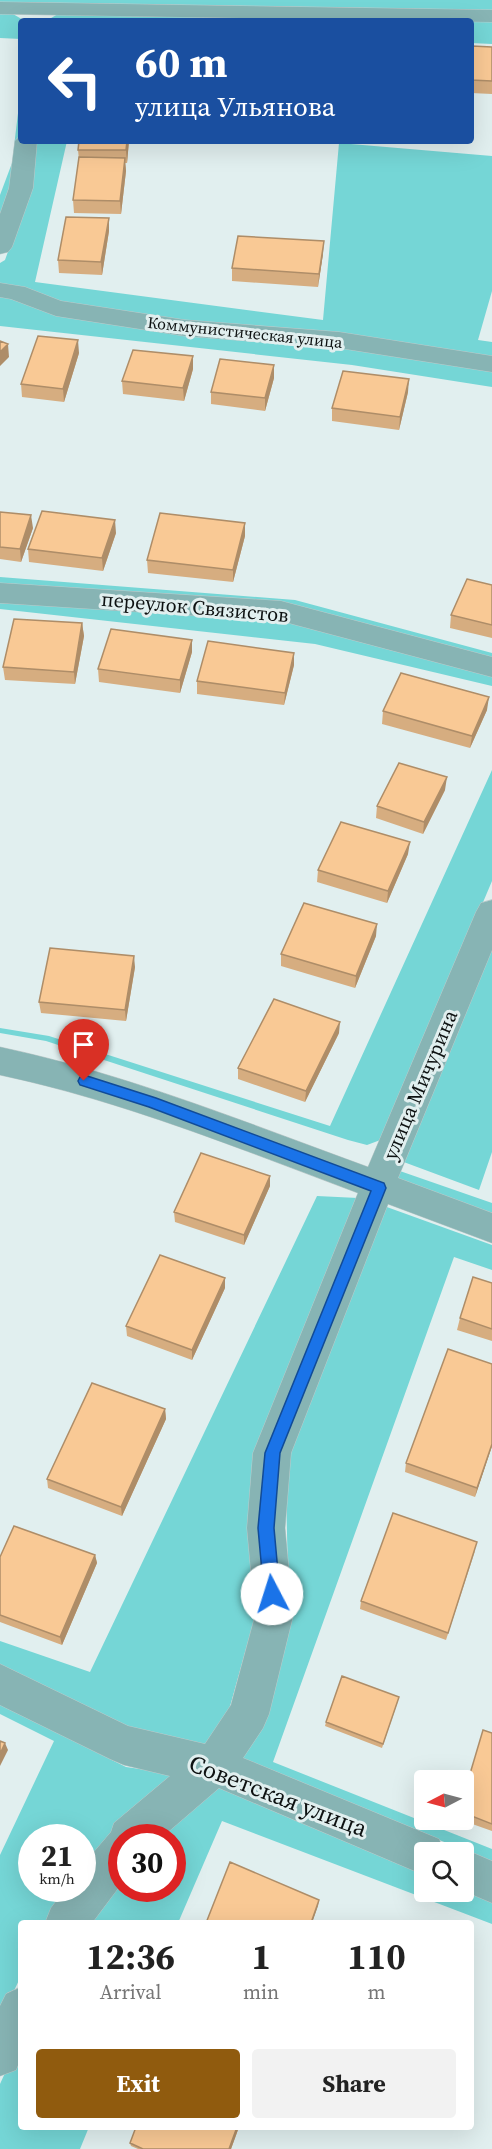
<!DOCTYPE html>
<meta charset="utf-8">
<style>
:root{--surface:#fff;--page:#f2f2f2;--text:#222;--muted:#767676;--accent:#905b0e}
body{margin:0;font-family:"Source Serif 4",serif;background:var(--page);color:var(--text);height:100vh;display:flex;flex-direction:column;font-size:22px;white-space:nowrap}
*{box-sizing:border-box;margin:0}
p{font-size:20px;color:var(--muted)}
.icon{flex:none;width:33px;height:33px;fill:none;stroke:currentColor;stroke-width:2;stroke-linecap:round;stroke-linejoin:round}
.map{position:relative;flex:1;overflow:hidden}
.side{position:absolute;left:18px;top:1920px;width:456px;height:210px;display:flex;flex-direction:column;background:var(--surface);border-radius:6px;box-shadow:0 6px 24px #0002}
.side>*{flex:none}
.top-card{position:absolute;left:18px;top:18px;width:456px;height:126px;border-radius:6px;box-shadow:0 6px 24px #0002;background:#1a4fa0;color:#fff;overflow:hidden}
.needle{width:39px;rotate:264deg}
.controls{position:absolute;left:414px;top:1770px;display:grid;gap:12px}
.controls a{display:grid;place-items:center;width:60px;height:60px;border-radius:6px;background:var(--surface);box-shadow:0 6px 24px #0002;font-size:30px}
.speed{position:absolute;left:18px;top:1824px;display:flex;gap:12px;font-size:30px;font-weight:700;text-align:center}
.speed>*{display:grid;place-content:center;width:78px;height:78px;border-radius:50%;background:var(--surface);box-shadow:0 6px 24px #0002;line-height:1}
.speed small{font-size:15px;font-weight:400}
.speed .limit{border:9px solid #d22;background:#fff;color:#111}
.pin{position:absolute;display:grid;place-items:center;width:51px;height:51px;color:#fff;margin:-62px -26px;border-radius:50% 50% 50% 0;rotate:-45deg;box-shadow:0 0 6px #0007}
.pin .icon{rotate:45deg}
.me{position:absolute;width:66px;margin:-33px;rotate:355deg;stroke-linejoin:round;filter:drop-shadow(0 0 4px #0008)}
.turn{display:flex;align-items:center;gap:21px;height:126px;padding:0 18px;font-size:27px}
.turn .icon{width:78px;height:78px;stroke-width:2.5}
.turn b{display:block;font-size:42px;line-height:51px}
.eta{display:flex;justify-content:space-evenly;align-items:center;height:102px;text-align:center}
.eta b{font-size:36px;font-weight:700;line-height:42px}
.primary-button{display:flex;gap:12px;margin-top:auto;padding:12px 18px}
.primary-button a{flex:1;height:69px;border-radius:6px;background:var(--accent);color:#fff;font-size:24px;font-weight:700;line-height:69px;text-align:center}
.primary-button a+a{background:var(--page);color:var(--text)}
.map>svg:first-child{display:block}
.green{fill:#75d6d6}
.lines{fill:none;stroke-linecap:round;stroke-linejoin:round}
.street-casing{stroke:#bfcbcb;stroke-width:1}
.street{fill:#87b4b4;fill-rule:evenodd}
.wall{fill:#d6ad80}
.shaded-wall{fill:#ae8d68}
.building{fill:#f9c995;stroke:#ae8d68;stroke-width:1.5}
.route{fill:#1a73e8;stroke:#114b97;stroke-width:1.5}
.labels{text-anchor:middle;stroke-width:6;stroke-linejoin:round;paint-order:stroke}
.far-street-label{font-size:16px;fill:#0d1111;stroke:#e1efef}
.street-label{font-size:20px;fill:#0d1111;stroke:#e1efef}
.near-street-label{font-size:24px;fill:#0d1111;stroke:#e1efef}
</style>
<div class="map">
<svg width="492" height="2149" viewBox="0 0 492 2149">
<rect width="100%" height="100%" fill="#e1efef"/>
<path class="green" d="M0,0H492V11L0,3Z
M0,14H13L25,21H21V39L0,38Z
M58,14L492,21V44L471,43V21H46Z
M21,88V117L14,189L0,228V195L12,163Z
M34,141H67L35,282L323,320L339,143L492,156V291L478,340L492,342V358L189,324L61,303L0,284V263L5,260L31,187Z
M0,294L492,369V387L352,365L0,326Z
M0,577L295,600L492,653V662L281,608L0,588Z
M0,598L277,616L492,675V686L315,644L0,609Z
M492,770V881L383,1139L367,1145L348,1140L46,1041L0,1033V1028L49,1036L330,1126Z
M492,938V1152L479,1190L401,1161Z
M397,1170L492,1203V1213L397,1179Z
M317,1196L358,1198L258,1449L255,1617L229,1710L203,1752L139,1738L0,1670V1641L90,1672Z
M384,1206L492,1245V1270L454,1257L273,1762L492,1849V1861L241,1761L289,1616L285,1451Z
M0,1704L126,1767L182,1775L83,1879L82,1838H32V1888L75,1889L50,1923H21V1976L0,2020V1855L54,1741L0,1714Z
M218,1784L424,1867V1892H464V1883L492,1894V1924L222,1821L178,1923H81L121,1868L122,1888H172V1838L146,1837Z
M21,2038V2127H89L80,2149H0V2084Z"/>
<g class="lines">
<g class="street-casing">
<path id="street" d="M0,2L492,10V22L0,14Z
M21,135V141H37L33,188L12,247L8,252L0,254V214L9,188L15,141Z
M0,283L25,287L61,301L185,320L339,332L492,356V372L339,348L185,336L56,316L11,299L0,297Z
M0,583L281,601L492,657V677L281,621L0,603Z
M492,900V950L398,1178L492,1213V1243L388,1204L291,1453L285,1528L293,1616L269,1714L263,1728L243,1758L439,1839L444,1852H424V1875L219,1788L161,1838H122V1883L92,1923H45L51,1908L66,1888H82V1866L111,1832L114,1823L170,1776L124,1765L110,1759L0,1705V1664L128,1726L205,1744L231,1705L255,1616L247,1528L253,1453L358,1193C240,1149 123,1101 0,1075V1047C127,1074 247,1123 368,1167L476,912L481,903Z
M464,1849L492,1861V1903L464,1891V1852H456Z
M21,1987V2058L16,2070L0,2076V2006L6,1994Z"/>
</g>
<use href="#street" class="street"/>
</g>
<path class="wall" d="M492,47V94L471,93V62Z
M79,141H129L127,163H125L126,171L121,214L74,213L73,200L79,160L78,150Z
M109,231L102,275L59,273L58,260Z
M323,254L318,287L232,281V268Z
M79,353L64,402L22,397L21,384Z
M193,369L184,401L123,394L122,381Z
M274,378L265,411L211,404V392Z
M408,392L399,430L332,421V408Z
M0,512L33,528L21,562L0,559Z
M116,533L103,571L29,562L28,549Z
M245,536L233,582L148,573L147,560Z
M492,585V638L450,628L451,615Z
M82,623L84,636L75,684L5,680L3,667Z
M192,640V652L180,693L99,682L98,669Z
M294,665L284,705L197,694V681Z
M487,710L470,748L382,724L383,711Z
M445,790L423,834L376,818L377,806Z
M408,854L387,903L317,882L318,870Z
M376,936L355,988L281,966V954Z
M135,967L126,1021L41,1013L39,1002Z
M339,1033L305,1102L238,1079V1068Z
M270,1176V1186L244,1245L175,1222L174,1212Z
M492,1283V1341L457,1330L460,1318Z
M225,1288L192,1360L127,1336L126,1326Z
M165,1409L166,1419L122,1516L48,1488L47,1479Z
M492,1446L475,1497L405,1472L406,1463Z
M475,1551L446,1640L360,1609L361,1601Z
M95,1555L97,1563L62,1645L0,1622V1557Z
M398,1701L382,1748L325,1726L326,1722Z
M492,1733V1831L461,1820H464V1793Z
M136,2127H239L231,2149H138L131,2146L130,2143Z"/>
<path class="shaded-wall" d="M127,141H129L127,163L126,150Z
M125,158L126,171L121,214L120,201Z
M109,218V231L102,275L101,262Z
M324,241L323,254L318,287L319,274Z
M78,340L79,353L64,402L63,389Z
M8,344L9,357L0,366V352Z
M193,356V369L184,401L183,388Z
M274,365V378L265,411V398Z
M409,379L408,392L399,430L400,417Z
M31,515L33,528L21,562L20,549Z
M115,520L116,533L103,571L102,558Z
M245,523V536L233,582V570Z
M82,623L84,636L75,684L74,672Z
M192,640V652L180,693V680Z
M294,653V665L284,705L285,693Z
M489,697L487,710L470,748L472,736Z
M447,777L445,790L423,834L424,822Z
M410,842L408,854L387,903L388,891Z
M377,924L376,936L355,988L356,976Z
M134,956L135,967L126,1021L125,1010Z
M340,1022L339,1033L305,1102L306,1091Z
M270,1176V1186L244,1245V1235Z
M225,1278V1288L192,1360V1350Z
M165,1409L166,1419L122,1516L121,1507Z
M492,1444V1446L475,1497L477,1488Z
M95,1555L97,1563L62,1645L60,1637Z
M5,1743L8,1750L0,1766V1754Z
M319,1900L318,1906L312,1923H311Z
M237,2127H239L231,2149H229Z"/>
<path class="building" d="M472,46L492,47V81L471,80Z
M79,141H127L126,150H78Z
M79,157L125,158L120,201L73,200Z
M66,217L109,218L101,262L58,260Z
M238,236L324,241L319,274L232,268Z
M38,336L78,340L63,389L21,384Z
M0,341L8,344L0,352Z
M133,350L193,356L183,388L122,381Z
M220,359L274,365L265,398L211,392Z
M343,371L409,379L400,417L332,408Z
M42,511L115,520L102,558L28,549Z
M0,512L31,515L20,549L0,547Z
M160,513L245,523L233,570L147,560Z
M467,579L492,585V625L451,615Z
M14,619L82,623L74,672L3,667Z
M111,629L192,640L180,680L98,669Z
M208,641L294,653L285,693L197,681Z
M401,673L489,697L472,736L383,711Z
M399,763L447,777L424,822L377,806Z
M341,822L410,842L388,891L318,870Z
M304,903L377,924L356,976L281,954Z
M50,948L134,956L125,1010L39,1002Z
M274,999L340,1022L306,1091L238,1068Z
M201,1153L270,1176L244,1235L174,1212Z
M160,1255L225,1278L192,1350L126,1326Z
M473,1277L492,1283V1329L460,1318Z
M448,1349L492,1364V1444L477,1488L406,1463Z
M92,1383L165,1409L121,1507L47,1479Z
M393,1513L477,1542L448,1633L361,1601Z
M14,1526L95,1555L60,1637L0,1615V1557Z
M342,1676L399,1697L383,1744L326,1722Z
M483,1730L492,1733V1824L464,1813V1794Z
M0,1741L5,1743L0,1754Z
M230,1862L319,1900L311,1923H206Z
M136,2127H237L229,2149H143L130,2143Z"/>
<path class="route" d="M84,1075L156,1098L384,1183L386,1188L280,1453L274,1528L280,1594L277,1599L272,1602L266,1599L264,1594L258,1528L265,1453L371,1191L149,1107L80,1085L78,1081L80,1077Z"/>
<g class="labels">
<g class="far-street-label">
<text transform="translate(245 332) rotate(6)" y="6">Коммунистическая улица</text>
</g>
<g class="street-label">
<text transform="translate(195 607) rotate(5)" y="7">переулок Связистов</text>
<text transform="translate(420 1085) rotate(-67)" y="7">улица Мичурина</text>
</g>
<g class="near-street-label">
<text transform="translate(278 1796) rotate(21)" y="8">Советская улица</text>
</g>
</g>
</svg>
<div class="controls">
<a><svg class="needle" viewBox="-14 -14 28 28"><path d="M0-13l5 13h-10z" fill="#e53935"/><path d="M0 13l5-13h-10z" fill="#767676"/></svg></a>
<a><svg class="icon" aria-label="search" viewBox="0 0 24 24"><circle cx="10" cy="10" r="6"/><path d="M15 15l6 6"/></svg></a>
</div>
<div class="speed"><div>21<small>km/h</small></div><div class="limit">30</div></div>
<div class="pin" style="left:84px;top:1081px;background:#d93025"><svg class="icon" aria-label="arrive" viewBox="0 0 24 24"><path d="M6 21V4h12l-3 4 3 4H6"/></svg></div>
<svg class="me" style="left:272px;top:1594px" viewBox="-20 -20 40 40"><circle r="19" fill="#fff"/><path d="M0-13L10 11 0 6-10 11z" fill="#1a73e8"/></svg>
<div class="top-card">
<div class="turn"><svg class="icon" aria-label="left" viewBox="0 0 24 24"><path d="M17 20v-9H6M10 6l-5 5 5 5"/></svg><div><b>60 m</b>улица Ульянова</div></div>
</div>
<section class="side">
<div class="eta">
<div><b>12:36</b><p>Arrival</p></div>
<div><b>1</b><p>min</p></div>
<div><b>110</b><p>m</p></div>
</div>
<div class="primary-button"><a>Exit</a><a>Share</a></div>
</section>
</div>
